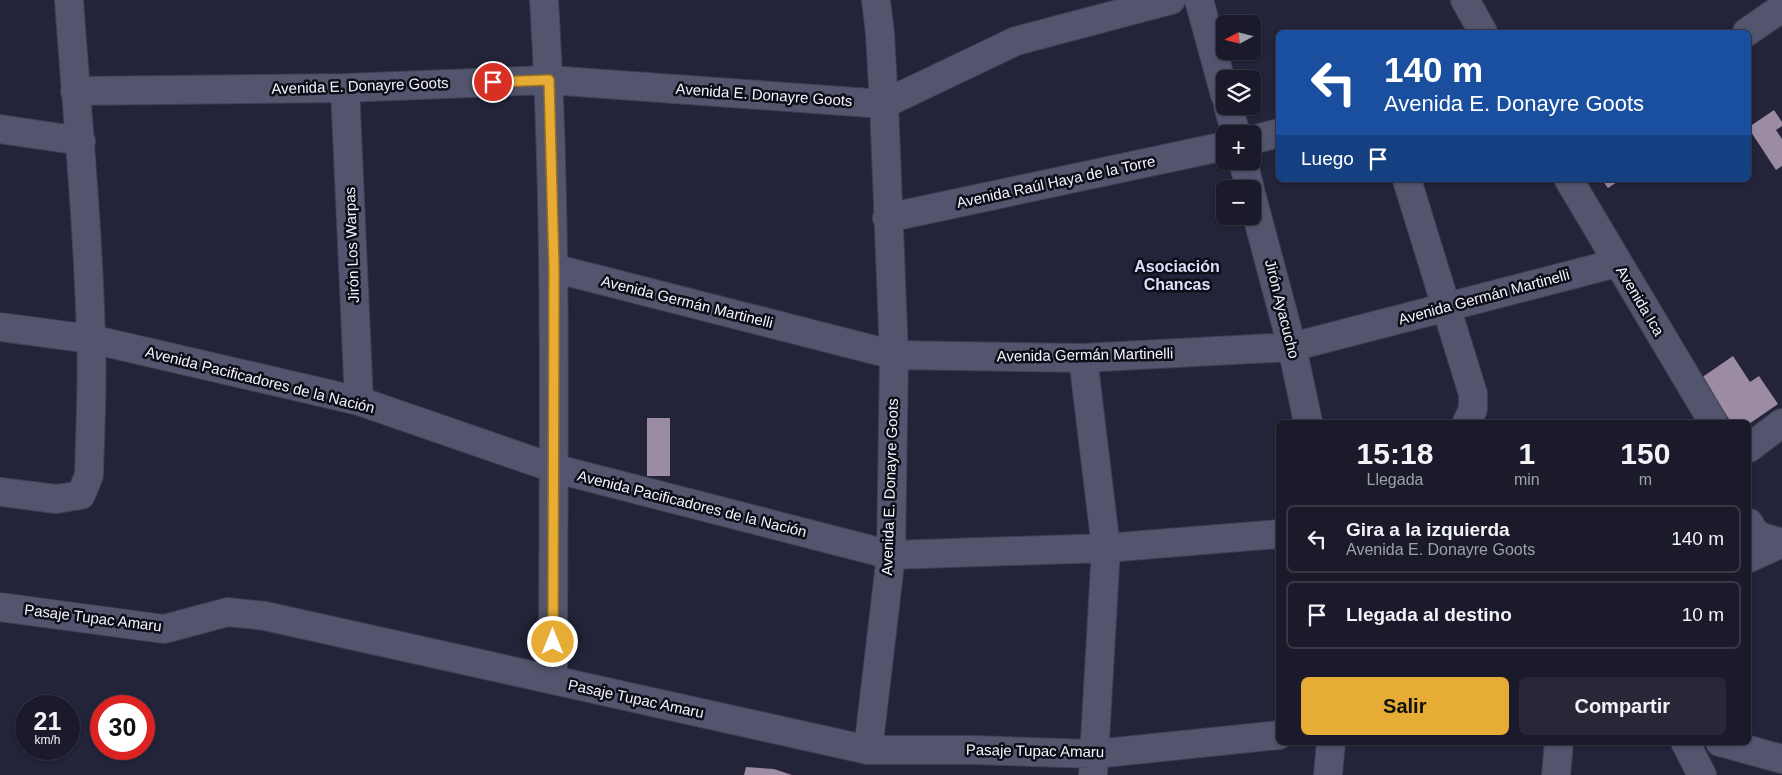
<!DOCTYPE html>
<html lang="es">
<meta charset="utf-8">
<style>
:root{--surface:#1a1a2b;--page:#272737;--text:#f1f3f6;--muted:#9fa1a9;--line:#383847;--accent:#e6ac36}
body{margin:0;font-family:Arial,sans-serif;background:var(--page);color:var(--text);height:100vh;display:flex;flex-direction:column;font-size:19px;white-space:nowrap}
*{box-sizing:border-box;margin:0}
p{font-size:16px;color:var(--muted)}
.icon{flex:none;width:28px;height:28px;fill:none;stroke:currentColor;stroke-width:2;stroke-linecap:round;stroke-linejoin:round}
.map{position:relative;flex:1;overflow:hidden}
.sheet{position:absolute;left:1276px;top:420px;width:475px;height:325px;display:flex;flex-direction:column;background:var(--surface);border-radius:8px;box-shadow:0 1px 4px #0004,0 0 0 1px var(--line)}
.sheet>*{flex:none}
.guide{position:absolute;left:1276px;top:30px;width:475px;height:152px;border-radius:8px;box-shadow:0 1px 4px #0004,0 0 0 1px var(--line);background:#1a4fa0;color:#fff;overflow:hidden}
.needle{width:32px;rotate:263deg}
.buttons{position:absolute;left:1216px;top:15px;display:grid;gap:10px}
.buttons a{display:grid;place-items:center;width:45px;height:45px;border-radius:8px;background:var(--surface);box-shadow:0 1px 4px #0004,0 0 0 1px var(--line);font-size:25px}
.speed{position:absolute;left:15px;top:695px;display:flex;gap:10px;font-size:25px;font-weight:700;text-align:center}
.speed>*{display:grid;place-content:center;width:65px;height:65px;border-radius:50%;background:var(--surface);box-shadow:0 1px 4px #0004,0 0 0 1px var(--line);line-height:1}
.speed small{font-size:12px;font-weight:400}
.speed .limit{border:8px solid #d22;background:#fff;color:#111}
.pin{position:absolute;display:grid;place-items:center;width:42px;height:42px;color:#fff;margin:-21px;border:2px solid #fff;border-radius:50%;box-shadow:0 1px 5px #0007}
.me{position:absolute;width:55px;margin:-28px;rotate:0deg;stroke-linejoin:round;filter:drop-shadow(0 0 4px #0008)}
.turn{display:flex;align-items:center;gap:18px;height:105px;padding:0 25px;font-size:22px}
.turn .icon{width:65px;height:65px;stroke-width:2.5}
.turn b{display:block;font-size:35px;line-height:42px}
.then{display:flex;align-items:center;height:48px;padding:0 25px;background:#0003;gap:10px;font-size:19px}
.eta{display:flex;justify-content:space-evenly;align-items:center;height:85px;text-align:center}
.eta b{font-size:30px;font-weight:800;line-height:35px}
.button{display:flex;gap:10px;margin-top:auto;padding:10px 25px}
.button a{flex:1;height:58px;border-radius:8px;background:var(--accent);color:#111;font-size:20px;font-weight:800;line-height:58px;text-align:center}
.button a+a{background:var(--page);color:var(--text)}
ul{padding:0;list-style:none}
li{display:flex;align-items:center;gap:15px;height:68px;margin:0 10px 8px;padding:0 15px;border:2px solid var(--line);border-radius:8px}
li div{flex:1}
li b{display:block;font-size:19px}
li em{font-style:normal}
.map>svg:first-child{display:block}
.building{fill:#9b8ba3}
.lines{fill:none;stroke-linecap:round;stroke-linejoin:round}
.minor-casing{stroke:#3f3f51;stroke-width:30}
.minor{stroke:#53546d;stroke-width:28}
.route-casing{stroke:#967023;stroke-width:12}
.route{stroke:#e6ac36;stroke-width:9}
.labels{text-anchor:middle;stroke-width:5;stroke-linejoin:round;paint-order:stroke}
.street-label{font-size:15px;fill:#f3f4fd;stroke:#0d0e18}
.neighbourhood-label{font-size:16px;font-weight:bold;fill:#dddffc;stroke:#0d0e18}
</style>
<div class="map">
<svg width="1782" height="775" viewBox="0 0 1782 775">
<rect width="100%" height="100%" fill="#232339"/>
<path class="building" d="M1774,110L1782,122V126L1776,130L1782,139V166L1776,170L1749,129V127Z
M1602,180H1620L1608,188Z
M1733,356L1750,382L1759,376L1778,404L1749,424V422H1731L1701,378Z
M647,418H670V476H647Z
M746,767L774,769L792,775H744Z"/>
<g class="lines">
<g class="minor-casing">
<path id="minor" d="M544,0C558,226 553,454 553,680
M1199,0L1225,95
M1465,0L1483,32
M1747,32L1782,8
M345,88L359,401
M75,91L345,88L549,80L884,104L1016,41L1171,0
M1228,106L1236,134
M0,129L81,141
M1252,140L1279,133
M1243,161L1250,189
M1407,180L1473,394V409L1467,422
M1569,180L1713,422
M1252,197L1292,347L1308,422
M887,218L1225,146
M553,268L894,355L1083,358L1292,347L1617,263
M0,327L91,339L359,401L553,468L891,555L1106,548L1279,534
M1083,358L1106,548L1093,775
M1749,448L1782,423
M0,492L56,499L81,495L89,475C90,430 93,384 91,338C88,225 77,113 69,0
M1749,523L1756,535L1782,543
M1749,558L1782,543
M0,607L164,629L228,612L265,616L868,750H974L1095,754L1279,735
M1685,742L1702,775
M1720,742L1782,759
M868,750L891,555L894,355L884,104L880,34L876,0
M1328,775L1331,742
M1556,775L1559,742"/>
</g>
<use href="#minor" class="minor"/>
</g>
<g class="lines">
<g class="route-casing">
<path id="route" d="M493,82L549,80L554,268L553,642"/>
</g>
<use href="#route" class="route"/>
</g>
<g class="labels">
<g class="street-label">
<text transform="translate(360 86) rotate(-2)" y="5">Avenida E. Donayre Goots</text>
<text transform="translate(764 95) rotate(4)" y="5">Avenida E. Donayre Goots</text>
<text transform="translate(1056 182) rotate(-12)" y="5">Avenida Raúl Haya de la Torre</text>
<text transform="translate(352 245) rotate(-92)" y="5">Jirón Los Warpas</text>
<text transform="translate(1484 297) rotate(-15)" y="5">Avenida Germán Martinelli</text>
<text transform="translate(1640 301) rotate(59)" y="5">Avenida Ica</text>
<text transform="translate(687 302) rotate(14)" y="5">Avenida Germán Martinelli</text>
<text transform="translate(1282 309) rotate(76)" y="5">Jirón Ayacucho</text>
<text transform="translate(1085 355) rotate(-1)" y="5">Avenida Germán Martinelli</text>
<text transform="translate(260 380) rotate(14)" y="5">Avenida Pacificadores de la Nación</text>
<text transform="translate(890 487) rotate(-88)" y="5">Avenida E. Donayre Goots</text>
<text transform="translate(692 504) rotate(14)" y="5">Avenida Pacificadores de la Nación</text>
<text transform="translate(93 618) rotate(7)" y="5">Pasaje Tupac Amaru</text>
<text transform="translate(636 699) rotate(12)" y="5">Pasaje Tupac Amaru</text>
<text transform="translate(1035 751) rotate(1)" y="5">Pasaje Tupac Amaru</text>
</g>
<g class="neighbourhood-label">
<text x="1177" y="272">Asociación<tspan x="1177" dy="18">Chancas</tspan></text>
</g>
</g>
</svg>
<div class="buttons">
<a><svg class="needle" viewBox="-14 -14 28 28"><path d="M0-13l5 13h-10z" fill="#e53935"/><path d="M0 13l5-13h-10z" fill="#9fa1a9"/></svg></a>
<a><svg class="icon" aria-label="layers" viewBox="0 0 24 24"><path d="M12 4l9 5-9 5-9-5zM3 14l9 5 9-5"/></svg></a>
<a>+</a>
<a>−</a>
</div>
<div class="speed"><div>21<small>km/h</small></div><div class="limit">30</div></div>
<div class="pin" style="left:493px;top:82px;background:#d93025"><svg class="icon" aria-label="arrive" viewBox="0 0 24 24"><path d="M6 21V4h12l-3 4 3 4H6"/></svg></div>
<svg class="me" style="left:553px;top:642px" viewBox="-20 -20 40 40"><circle r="17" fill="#e6ac36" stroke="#fff" stroke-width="3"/><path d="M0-11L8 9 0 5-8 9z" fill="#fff"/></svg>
<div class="guide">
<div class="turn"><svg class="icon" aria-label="left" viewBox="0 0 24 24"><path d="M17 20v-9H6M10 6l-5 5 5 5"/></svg><div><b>140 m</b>Avenida E. Donayre Goots</div></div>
<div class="then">Luego<svg class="icon" aria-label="arrive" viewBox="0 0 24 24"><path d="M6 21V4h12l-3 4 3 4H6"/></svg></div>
</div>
<section class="sheet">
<div class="eta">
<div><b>15:18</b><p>Llegada</p></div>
<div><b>1</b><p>min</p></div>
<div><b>150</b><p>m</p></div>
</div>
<ul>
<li><svg class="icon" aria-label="left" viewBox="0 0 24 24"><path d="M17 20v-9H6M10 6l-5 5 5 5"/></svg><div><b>Gira a la izquierda</b><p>Avenida E. Donayre Goots</p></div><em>140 m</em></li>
<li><svg class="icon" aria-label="arrive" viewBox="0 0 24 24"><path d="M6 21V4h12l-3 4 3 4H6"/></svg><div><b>Llegada al destino</b></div><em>10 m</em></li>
</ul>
<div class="button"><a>Salir</a><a>Compartir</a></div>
</section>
</div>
